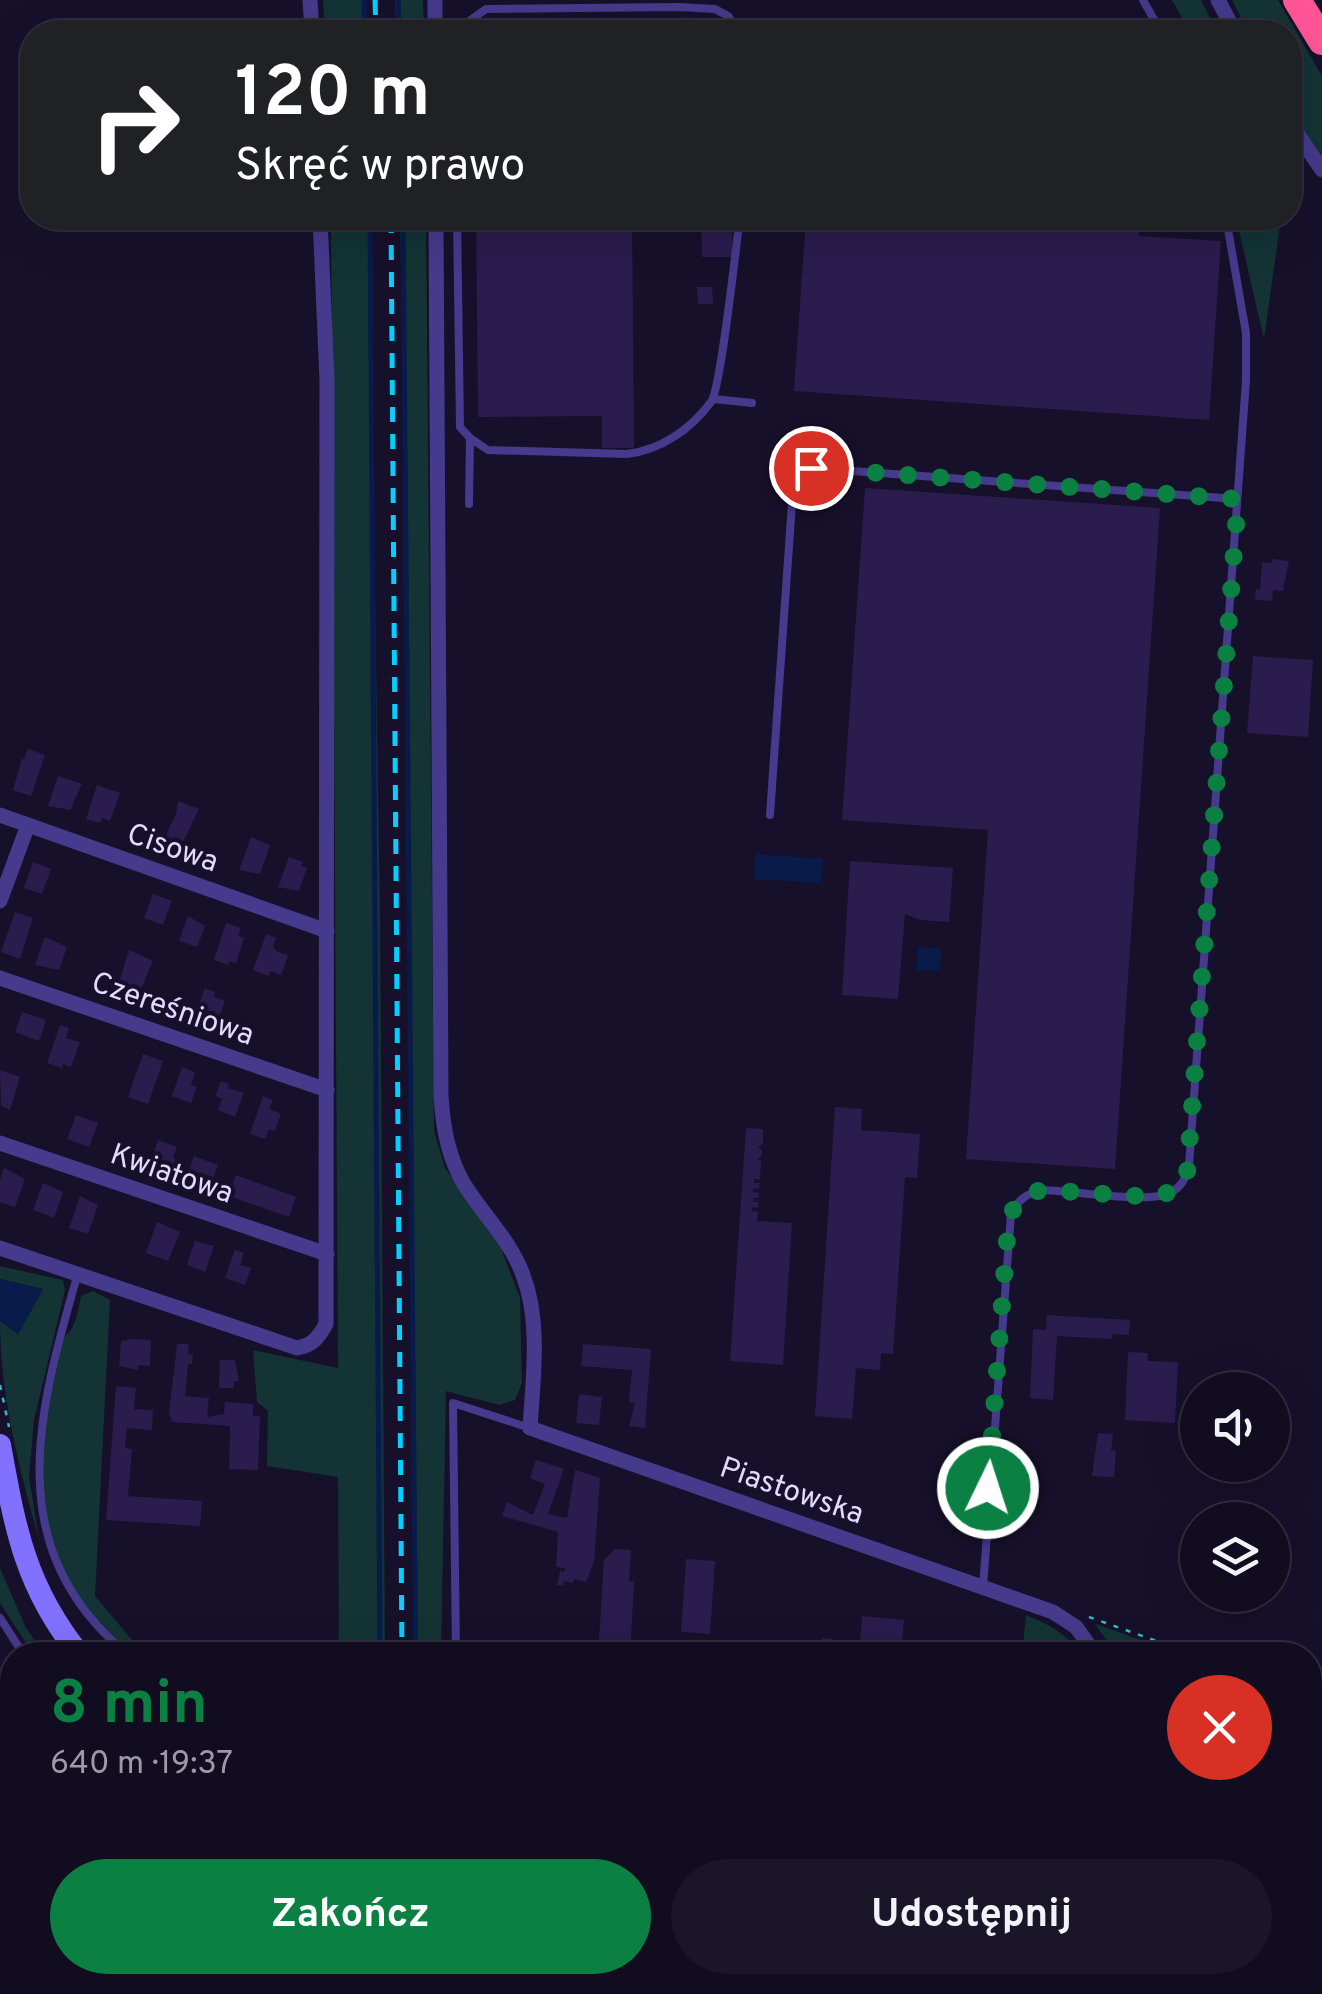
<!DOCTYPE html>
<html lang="pl">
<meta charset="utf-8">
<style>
:root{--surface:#110c20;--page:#1a1529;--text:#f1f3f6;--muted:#9c9ba5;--line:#302c3e;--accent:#0b8043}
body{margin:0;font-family:Overpass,sans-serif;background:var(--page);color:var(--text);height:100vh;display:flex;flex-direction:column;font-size:38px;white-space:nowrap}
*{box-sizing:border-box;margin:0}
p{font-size:32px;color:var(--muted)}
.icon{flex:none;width:55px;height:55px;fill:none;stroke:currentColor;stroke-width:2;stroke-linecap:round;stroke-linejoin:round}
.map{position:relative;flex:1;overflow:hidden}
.side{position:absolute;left:0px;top:1642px;width:1322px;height:352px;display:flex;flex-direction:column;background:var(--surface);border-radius:40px 40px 0 0;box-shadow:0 10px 40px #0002,0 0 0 2px var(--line)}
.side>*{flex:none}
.guide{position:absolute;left:20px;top:20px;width:1282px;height:210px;border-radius:40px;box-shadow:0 10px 40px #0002,0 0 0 2px var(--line);background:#202124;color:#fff;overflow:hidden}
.buttons{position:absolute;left:1180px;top:1372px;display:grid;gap:20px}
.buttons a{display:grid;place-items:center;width:110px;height:110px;border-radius:50%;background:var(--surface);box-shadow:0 10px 40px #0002,0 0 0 2px var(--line);font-size:50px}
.pin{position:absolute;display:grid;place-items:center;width:85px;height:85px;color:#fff;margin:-42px;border:5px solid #fff;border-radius:50%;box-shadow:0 2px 10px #0007}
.me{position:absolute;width:110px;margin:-55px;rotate:4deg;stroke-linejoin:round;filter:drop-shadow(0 0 8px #0008)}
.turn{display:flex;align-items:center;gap:35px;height:210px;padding:0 50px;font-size:45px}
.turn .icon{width:130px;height:130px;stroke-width:2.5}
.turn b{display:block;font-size:70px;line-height:85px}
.round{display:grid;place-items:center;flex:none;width:105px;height:105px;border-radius:52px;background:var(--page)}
.overview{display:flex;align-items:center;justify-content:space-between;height:170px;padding:0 50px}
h1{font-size:60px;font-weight:700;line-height:75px;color:var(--accent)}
.action{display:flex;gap:20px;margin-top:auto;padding:20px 50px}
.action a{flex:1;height:115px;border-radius:60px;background:var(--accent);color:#fff;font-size:40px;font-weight:700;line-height:115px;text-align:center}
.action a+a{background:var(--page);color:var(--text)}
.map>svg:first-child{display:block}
.green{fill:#133335}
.water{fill:#091b4b}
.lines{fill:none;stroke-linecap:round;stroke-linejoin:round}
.stream{stroke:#091b4b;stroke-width:5}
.building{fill:#2a1c4d}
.path{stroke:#2dbcc0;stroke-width:2.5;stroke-dasharray:5 8;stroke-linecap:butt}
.lane{stroke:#453a8b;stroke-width:8}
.street{stroke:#453a8b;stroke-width:15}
.secondary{stroke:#8271ff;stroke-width:22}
.highway{stroke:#ff5597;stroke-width:28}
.rail{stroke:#06cfff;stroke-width:5;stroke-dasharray:15 12;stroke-linecap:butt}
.route{stroke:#0b8043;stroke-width:18;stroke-dasharray:0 32.4}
.labels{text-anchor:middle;stroke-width:9;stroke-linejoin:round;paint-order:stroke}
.street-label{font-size:30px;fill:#e2daff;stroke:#17102b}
</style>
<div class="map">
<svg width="1322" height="1994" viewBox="0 0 1322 1994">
<rect width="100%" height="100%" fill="#17102b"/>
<path class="green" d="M323,0H362L364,32H325Z
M395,0H423L424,32H396Z
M1172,0H1201L1217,32H1190Z
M1232,0H1278L1322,76V158L1290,110V32H1248Z
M331,218H369L380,914L385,1655H339L338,1477L267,1466L268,1411L257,1402L253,1350L338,1368Z
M400,218H426L434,1131L445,1168L500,1246L520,1298L522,1383L515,1400L499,1405L446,1391L441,1655H415L407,623Z
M1236,218H1281L1264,339Z
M0,1266L63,1280L65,1290L34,1420L29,1477L39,1539C19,1468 0,1395 0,1321L18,1334L43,1289L0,1279Z
M93,1291L110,1300L95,1596L133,1641L164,1655C122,1655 121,1645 94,1617C32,1553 34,1456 55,1376C58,1364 59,1350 64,1339C69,1328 68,1337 73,1326C77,1318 79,1306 81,1296Z
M0,1568L26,1628L45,1655H34L0,1603Z
M1026,1615C1048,1624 1068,1634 1081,1655H1064L1056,1642L1047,1641L1045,1655H1022Z
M1095,1624H1096L1183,1655H1117Z
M349,1983H386V1994H349Z
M1004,1983V1982L1144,1983L1143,1994H1003Z"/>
<path class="water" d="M756,854L823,859L821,883L754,879Z
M918,947L941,949L939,971L916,970Z
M0,1279L43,1289L18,1334L0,1321Z"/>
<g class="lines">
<path class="stream" d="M364,0L365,32
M398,0L399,32
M370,218L380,1653H387
M403,218L415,1591V1652L408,1653"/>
</g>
<path class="building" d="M686,17L702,20V32H686Z
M512,20V32H494V21Z
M476,218H632L634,448H602V416L478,417Z
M701,218H732V257H702Z
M806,218H1140L1139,236L1221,241L1209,420L794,391Z
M697,287H712L713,304H698Z
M865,488L1160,508L1115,1169L966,1159L988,830L842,820Z
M1272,559L1289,561L1283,591L1273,590L1272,601L1255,600L1256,589L1260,590L1262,562L1272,563Z
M1253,656L1313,660L1308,737L1247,733Z
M28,749L45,755L31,796L13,790L22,759H24Z
M58,776L82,784L70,810L48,806Z
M97,785L120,793L110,821L102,818L100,823L86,819Z
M178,801L199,809L179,850L162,844L176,814Z
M251,837L270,845L260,874L239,870Z
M289,857L303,862L301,866L307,868L299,891L278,887Z
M850,861L953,868L949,922L920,920L905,914L898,999L842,995Z
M33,862L51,869L42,894L24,888Z
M153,894L172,901L163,925L144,918Z
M15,912L33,918L20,959L1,952Z
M188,916L205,926L197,947L179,941Z
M226,923L241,928L238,936L244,938L236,963L230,961L228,965L214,960Z
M266,934L276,938L273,947L278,952L288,955L281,975L270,971L269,976L253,970Z
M45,937L67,947L59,970L35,965Z
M129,950L153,961L138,996L129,993L128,997L116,993Z
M205,988L215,992L214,997L225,1001L215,1028L193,1020Z
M22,1012L46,1020L39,1041L15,1032Z
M60,1025L69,1028L66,1038L80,1042L71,1067L63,1064L62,1068L47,1063Z
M143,1054L163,1061L148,1104L128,1097Z
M182,1067L195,1072L191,1085L197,1087L191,1103L172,1096Z
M0,1070L20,1077L10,1110L1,1106Z
M221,1081L229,1084L228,1088L244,1093L235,1117L218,1110L222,1099L215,1096Z
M263,1096L273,1100L269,1109L281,1114L275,1131L269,1129L265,1139L250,1134Z
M835,1107L862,1109L861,1130L920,1134L917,1178L905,1177L893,1354L881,1353L880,1370L856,1368L852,1419L815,1416Z
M76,1115L98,1123L89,1147L67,1139Z
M746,1128L763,1129V1144L758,1147L762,1150V1156L757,1159L761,1161L760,1179H754V1183H760L759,1189L753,1188V1192L759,1193V1198H753V1202H759L758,1208L752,1207V1211L758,1212L757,1221L792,1223L783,1365L730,1361Z
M158,1140L177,1147L173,1158L176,1159L167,1175L148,1170Z
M194,1156L218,1165L210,1187L187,1177Z
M4,1168L25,1179L15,1207L0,1202V1180Z
M236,1175L296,1197L289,1217L229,1196Z
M43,1183L63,1192L54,1218L33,1210Z
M80,1196L98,1205L88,1234L69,1228Z
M157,1222L180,1232L168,1261L146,1253Z
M195,1241L214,1246L205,1272L187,1265Z
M235,1250L244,1253L240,1265L251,1268L245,1285L225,1278Z
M1047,1315L1130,1320L1129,1335L1113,1334L1112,1339L1057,1336L1053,1400L1030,1398L1033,1329L1046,1330Z
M133,1339L151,1340L150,1366L138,1365V1370L119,1366L121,1341Z
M177,1344H189L188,1354L193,1355L192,1364H188L185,1396L209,1398L207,1417L224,1414L225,1402L253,1404V1416H260L258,1470L229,1469L230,1426L172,1422L169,1412Z
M583,1344L651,1349L645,1428L629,1426L635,1403L629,1402L632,1370L581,1366Z
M1128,1352L1148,1353L1147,1361L1178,1362L1175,1423L1125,1420Z
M220,1360H235L239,1381H234V1388H219Z
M116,1386L136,1388L134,1409L153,1410L152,1430L127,1428L125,1448L132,1449L128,1496L202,1501L200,1526L106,1520Z
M579,1394L602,1397L599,1425L576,1423Z
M1098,1433L1113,1434L1111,1450L1116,1451L1114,1477L1092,1476Z
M536,1460L564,1469L548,1514L567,1518L575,1470L600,1478L594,1562L586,1582L574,1579L573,1583L564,1581L563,1586L557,1585L560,1571L564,1572L565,1568L556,1567L558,1532L502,1516L507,1502L533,1515L545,1484L530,1478Z
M615,1549L631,1550L629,1581H634L630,1655H598L604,1560Z
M686,1559L715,1561L710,1634L681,1632Z
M862,1616L904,1620L901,1652L886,1651L887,1643L860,1641Z
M822,1638L838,1640L837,1655H821Z
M541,1982H571L570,1990L540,1986Z"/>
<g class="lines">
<path class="path" d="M0,1385L9,1427
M1089,1617L1196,1655"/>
<path class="lane" d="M1143,0L1161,32
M454,32L486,9L679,7L715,9L728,16L740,32
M457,218L460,427L470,438L488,450L627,454C661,450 691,429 711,402C721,389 736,244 740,218
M714,399L752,403
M469,504L470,438
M770,815L793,489L799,476L811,468L1237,499
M78,1273C37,1415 0,1549 128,1655
M983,1587L1011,1214C1018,1200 1026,1194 1041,1190C1071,1190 1150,1205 1172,1192C1182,1186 1187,1176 1189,1165L1246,380V333L1226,218
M0,1618L24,1655
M456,1655L453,1403L530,1428
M459,1982V1994"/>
<path class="street" d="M310,0L312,32
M435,0V32
M1218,0L1235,32
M1290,123L1322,170
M436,218L441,1096C443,1127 448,1157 464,1184C483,1215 511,1241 523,1275C541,1322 533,1378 530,1428L1053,1612L1076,1627L1096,1655
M0,815L327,931
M0,901L28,825
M0,978L327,1090
M0,1143L327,1254
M0,1248L297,1348C313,1345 318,1338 326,1324L327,380L320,218"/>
<path class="secondary" d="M0,1445C15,1528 25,1587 80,1655
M1310,1705L1322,1708"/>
<path class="highway" d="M1297,0L1322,41"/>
<path class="rail" d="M375,0L376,32
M391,218L402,1655
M405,1982V1994"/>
</g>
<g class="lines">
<path class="route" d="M811,468L1238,499L1187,1174L1175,1190L1156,1197L1042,1190C1021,1195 1012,1205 1008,1226L988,1488"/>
</g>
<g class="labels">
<g class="street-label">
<text transform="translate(173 847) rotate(19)" y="10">Cisowa</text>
<text transform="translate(173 1008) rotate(19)" y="10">Czereśniowa</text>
<text transform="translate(172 1173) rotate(19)" y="10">Kwiatowa</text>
<text transform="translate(792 1490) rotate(19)" y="10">Piastowska</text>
</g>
</g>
</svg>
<div class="buttons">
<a><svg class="icon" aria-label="sound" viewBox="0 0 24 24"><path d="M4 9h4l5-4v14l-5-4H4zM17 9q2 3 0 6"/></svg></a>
<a><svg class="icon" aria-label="layers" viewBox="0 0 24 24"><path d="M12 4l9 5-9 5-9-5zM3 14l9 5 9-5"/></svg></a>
</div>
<div class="pin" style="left:811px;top:468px;background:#d93025"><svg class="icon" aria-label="arrive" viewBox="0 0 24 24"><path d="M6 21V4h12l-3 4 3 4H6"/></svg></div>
<svg class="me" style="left:988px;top:1488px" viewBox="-20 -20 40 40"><circle r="17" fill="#0b8043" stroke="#fff" stroke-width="3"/><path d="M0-11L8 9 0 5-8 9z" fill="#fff"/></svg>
<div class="guide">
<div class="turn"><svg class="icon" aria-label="right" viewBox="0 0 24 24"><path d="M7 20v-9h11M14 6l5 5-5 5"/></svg><div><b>120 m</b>Skręć w prawo</div></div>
</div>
<section class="side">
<div class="overview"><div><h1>8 min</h1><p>640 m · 19:37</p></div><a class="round" style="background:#d93025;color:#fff"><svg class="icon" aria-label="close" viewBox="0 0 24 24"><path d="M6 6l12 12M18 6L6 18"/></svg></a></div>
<div class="action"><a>Zakończ</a><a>Udostępnij</a></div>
</section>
</div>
